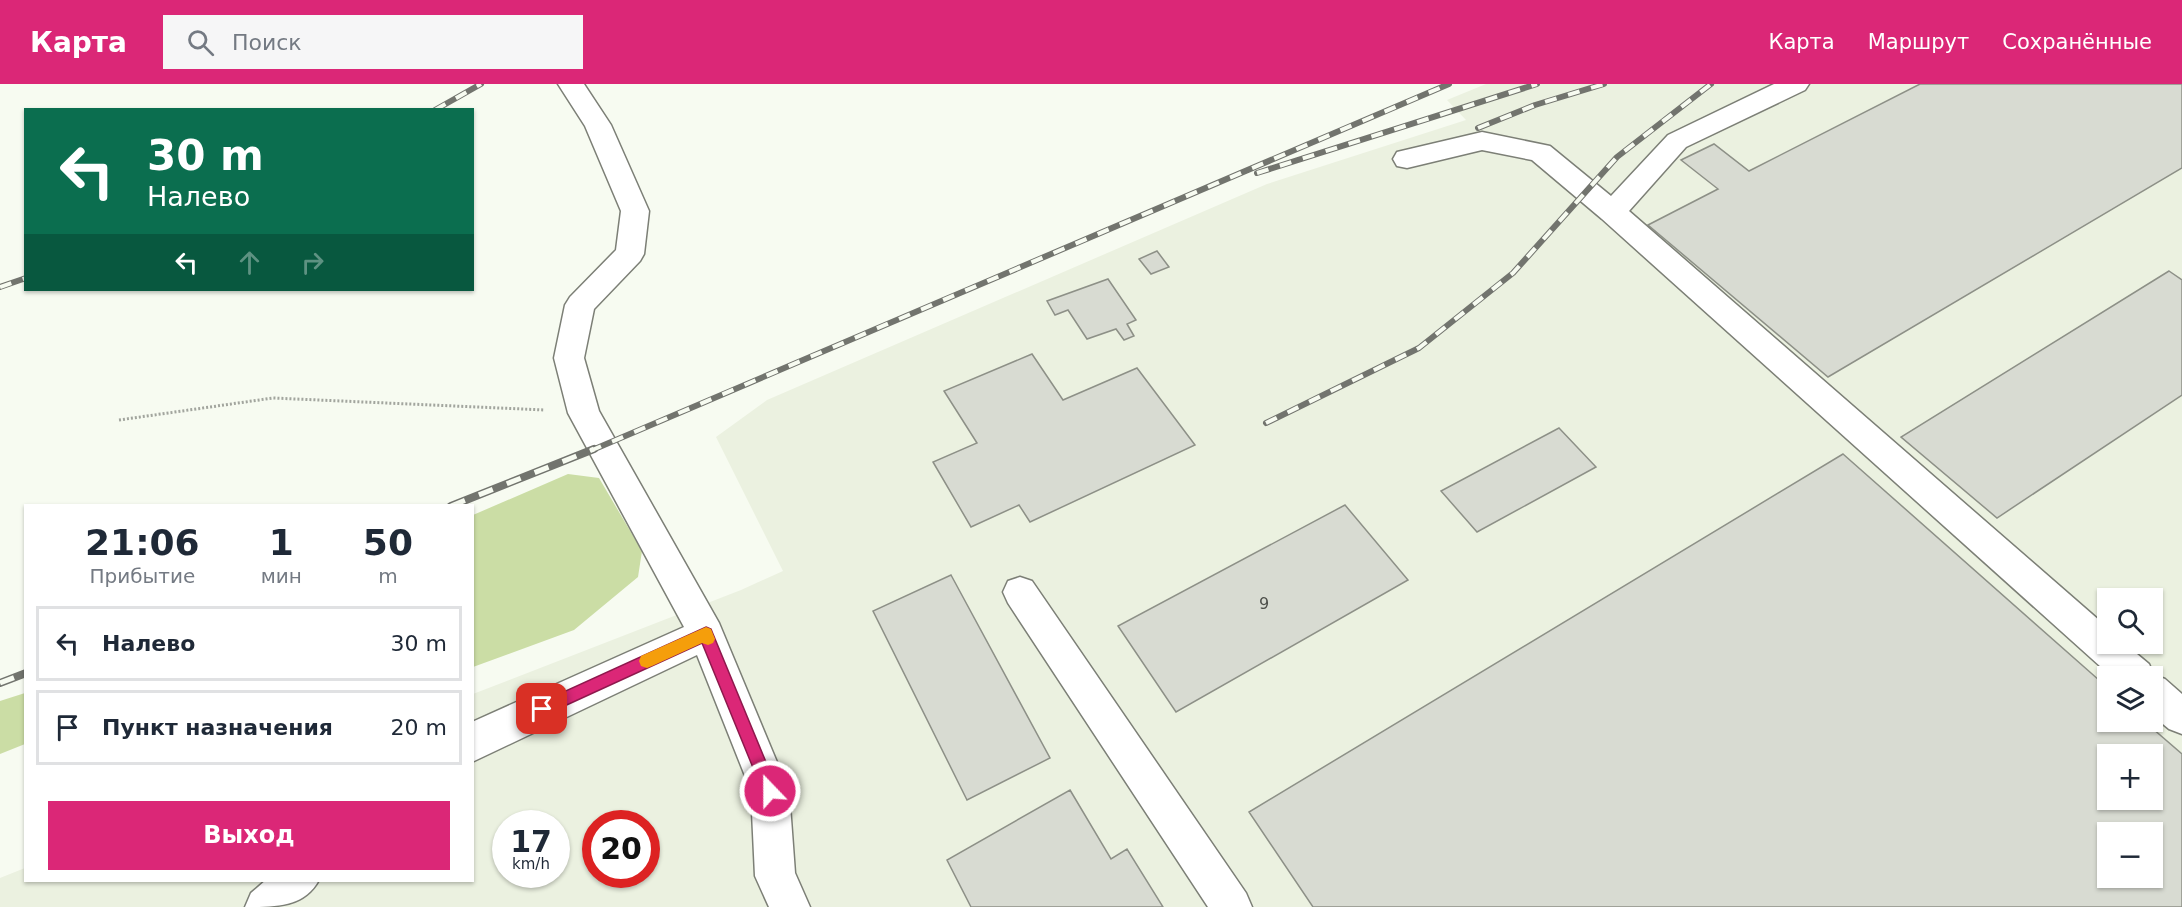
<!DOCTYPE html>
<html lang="ru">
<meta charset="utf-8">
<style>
:root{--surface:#fff;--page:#f6f6f7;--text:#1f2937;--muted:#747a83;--line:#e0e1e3;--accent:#db2777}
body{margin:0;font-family:"DejaVu Sans",sans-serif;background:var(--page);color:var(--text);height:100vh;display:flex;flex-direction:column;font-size:22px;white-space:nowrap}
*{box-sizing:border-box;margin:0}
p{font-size:20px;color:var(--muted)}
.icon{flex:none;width:33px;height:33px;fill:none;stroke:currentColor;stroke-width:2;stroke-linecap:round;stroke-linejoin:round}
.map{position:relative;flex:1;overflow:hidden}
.details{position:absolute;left:24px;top:420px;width:450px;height:378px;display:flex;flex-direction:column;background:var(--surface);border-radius:0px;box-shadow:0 2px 4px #0004}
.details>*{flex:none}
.banner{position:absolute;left:24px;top:24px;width:450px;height:183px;border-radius:0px;box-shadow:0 2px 4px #0004;background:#0b6e4f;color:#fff;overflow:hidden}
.fabs{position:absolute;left:2097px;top:504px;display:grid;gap:12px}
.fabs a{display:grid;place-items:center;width:66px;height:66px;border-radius:0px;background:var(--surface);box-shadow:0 2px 4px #0004;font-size:30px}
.speed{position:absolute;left:492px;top:726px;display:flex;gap:12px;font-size:30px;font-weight:700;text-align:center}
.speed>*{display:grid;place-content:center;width:78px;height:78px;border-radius:50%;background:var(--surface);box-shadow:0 2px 4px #0004;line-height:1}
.speed small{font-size:15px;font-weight:400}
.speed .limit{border:9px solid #d22;background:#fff;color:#111}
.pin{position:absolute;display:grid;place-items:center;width:51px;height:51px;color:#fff;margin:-26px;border-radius:12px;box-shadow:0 3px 9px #0006}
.me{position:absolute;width:66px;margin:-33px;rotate:338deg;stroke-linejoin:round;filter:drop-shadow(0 0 4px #0008)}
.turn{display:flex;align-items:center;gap:21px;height:126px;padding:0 24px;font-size:27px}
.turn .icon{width:78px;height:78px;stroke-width:2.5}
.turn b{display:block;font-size:42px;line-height:51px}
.lanes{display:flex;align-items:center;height:57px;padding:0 24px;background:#0003;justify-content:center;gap:30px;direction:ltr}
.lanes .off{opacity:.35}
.eta{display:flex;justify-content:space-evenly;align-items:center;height:102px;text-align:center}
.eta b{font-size:36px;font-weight:700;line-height:42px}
.button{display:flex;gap:12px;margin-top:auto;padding:12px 24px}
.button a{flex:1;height:69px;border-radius:0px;background:var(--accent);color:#fff;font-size:24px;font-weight:700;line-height:69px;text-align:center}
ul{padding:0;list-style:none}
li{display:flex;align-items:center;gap:18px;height:75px;margin:0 12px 9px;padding:0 12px;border:3px solid var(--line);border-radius:0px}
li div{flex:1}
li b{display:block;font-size:22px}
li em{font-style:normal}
header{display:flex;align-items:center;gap:36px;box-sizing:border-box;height:84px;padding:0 30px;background:var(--accent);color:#fff}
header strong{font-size:28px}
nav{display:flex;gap:33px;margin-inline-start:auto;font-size:21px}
.search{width:420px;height:54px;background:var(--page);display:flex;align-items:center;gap:15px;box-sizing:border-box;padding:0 21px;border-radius:0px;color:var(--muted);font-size:22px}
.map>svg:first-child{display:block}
.built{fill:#ebf1e0;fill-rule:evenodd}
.green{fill:#cbdda5}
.building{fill:#d8dbd2;stroke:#8d9087;stroke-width:1.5;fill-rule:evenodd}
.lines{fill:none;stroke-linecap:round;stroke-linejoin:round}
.minor-casing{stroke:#7c7f76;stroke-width:3}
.path{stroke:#a2a59e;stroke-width:3;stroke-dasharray:2 2;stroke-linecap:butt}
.minor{fill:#fff;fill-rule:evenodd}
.rail-far1-casing{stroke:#72746e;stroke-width:6}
.rail-casing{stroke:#72746e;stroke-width:8}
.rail-far1{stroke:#f7fbf1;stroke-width:4;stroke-dasharray:12;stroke-linecap:butt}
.rail{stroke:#f7fbf1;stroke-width:5;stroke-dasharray:15;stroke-linecap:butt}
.route{fill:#db2777;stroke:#8e194d;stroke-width:1.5}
.slow{fill:#f59e0b}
.labels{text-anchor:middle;stroke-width:5;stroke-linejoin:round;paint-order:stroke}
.number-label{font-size:16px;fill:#4e504b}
</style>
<header>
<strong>Карта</strong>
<div class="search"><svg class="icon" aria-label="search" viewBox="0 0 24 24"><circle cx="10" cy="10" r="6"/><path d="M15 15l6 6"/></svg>Поиск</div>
<nav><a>Карта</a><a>Маршрут</a><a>Сохранённые</a></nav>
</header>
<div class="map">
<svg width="2182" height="823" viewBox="0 0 2182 823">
<rect width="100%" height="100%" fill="#f7fbf1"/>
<path class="built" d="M1486,0H2182V823H0V794L25,784L26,796H472L473,610L741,506L783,487L716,353L767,316L1267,100L1466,36L1447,16ZM2108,514H2152V560H2108ZM2108,592H2152V638H2108ZM2108,670H2152V716H2108ZM506,740H556V790H506ZM596,740H646V790H596ZM2108,748H2152V794H2108Z"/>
<path class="green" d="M568,390L599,394L642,467L638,493L574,546L473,583V431Z
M25,609V660L0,670V617Z"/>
<path class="building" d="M1920,0H2182V84L1828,293L1648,141L1718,105L1681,76L1714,60L1749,87Z
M1157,167L1169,183L1151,190L1139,175Z
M2169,187L2182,196V311L1997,434L1901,353Z
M1108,195L1136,236L1127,240L1134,252L1124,256L1116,245L1087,255L1068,226L1055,231L1047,217Z
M1032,270L1063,316L1137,284L1195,361L1030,438L1019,421L971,443L933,378L977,359L944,307Z
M1559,344L1596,383L1477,448L1441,407Z
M1843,370L2108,604V638H2145L2182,670V823H1313L1249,728ZM2108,670H2152V716H2108ZM2108,748H2152V794H2108Z
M1345,421L1408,496L1176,628L1118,542Z
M951,491L1050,674L967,716L873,527Z
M1070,706L1111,775L1127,765L1163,823H971L947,776Z"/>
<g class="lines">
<g class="minor-casing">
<path id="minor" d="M558,0H584L611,41L649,127L644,170L640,177L594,225L584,274L599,327L719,539L789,707L795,789L810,823H769L755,792L751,707L697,571L472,678V638L684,543L568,329L554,274L565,221L570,213L616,166L621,127L585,42Z
M1774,0H1809L1805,6L1686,63L1629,127L2108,544V560H2125L2149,580L2154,591L2165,595L2182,610V650L2169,645L2152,631V592H2111L1602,135L1532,76L1482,66L1407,84L1397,82L1393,75L1397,68L1482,48L1550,62L1611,112L1668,51Z
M1020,493L1032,497L1246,809L1252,823H1208L1008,519L1003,508L1008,497Z
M266,796H319C304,823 278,823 245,823L251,809Z"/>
</g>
<path class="path" d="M119,336L273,314L545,326"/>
<use href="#minor" class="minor"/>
<g class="rail-far1-casing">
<path id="rail-far1" d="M435,26L481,0
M1478,44L1535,21L1604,0
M1257,89L1537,0
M0,203L26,194
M1266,339L1419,264L1513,189L1617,73L1711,0
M590,367L1449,0"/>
</g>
<g class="rail-casing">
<path id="rail" d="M451,422L594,365
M0,599L26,589"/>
</g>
<use href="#rail-far1" class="rail-far1"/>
<use href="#rail" class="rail"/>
</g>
<path class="route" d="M706,543L711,545L713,550L778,707L776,713L770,715L765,713L702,559L547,630L542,632L537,630L534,625L537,620Z"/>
<path class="slow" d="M706,543L711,545L715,555L713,559L708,561L702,559L652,582L647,584L641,582L639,577L641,572Z"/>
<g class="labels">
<g class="number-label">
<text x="1264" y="525">9</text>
</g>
</g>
</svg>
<div class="fabs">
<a><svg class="icon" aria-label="search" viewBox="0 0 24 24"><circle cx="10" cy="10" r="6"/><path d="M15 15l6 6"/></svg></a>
<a><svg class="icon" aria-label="layers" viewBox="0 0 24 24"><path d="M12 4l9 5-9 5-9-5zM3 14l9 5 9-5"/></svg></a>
<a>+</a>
<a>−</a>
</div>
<div class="speed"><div>17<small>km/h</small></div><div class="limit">20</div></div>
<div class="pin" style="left:542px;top:625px;background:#d93025"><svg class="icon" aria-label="arrive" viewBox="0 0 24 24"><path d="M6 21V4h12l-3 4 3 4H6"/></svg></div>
<svg class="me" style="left:770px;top:707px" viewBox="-20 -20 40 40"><circle r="17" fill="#db2777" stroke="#fff" stroke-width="3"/><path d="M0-11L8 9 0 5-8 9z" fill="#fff"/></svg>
<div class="banner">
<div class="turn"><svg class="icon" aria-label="left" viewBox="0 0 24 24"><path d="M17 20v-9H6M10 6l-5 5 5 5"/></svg><div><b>30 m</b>Налево</div></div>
<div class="lanes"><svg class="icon" aria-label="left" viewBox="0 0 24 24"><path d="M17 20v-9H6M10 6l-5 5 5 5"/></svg><svg class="icon off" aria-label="ahead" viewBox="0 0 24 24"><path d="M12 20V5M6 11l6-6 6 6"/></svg><svg class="icon off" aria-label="right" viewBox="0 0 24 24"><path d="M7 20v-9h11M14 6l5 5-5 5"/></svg></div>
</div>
<section class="details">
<div class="eta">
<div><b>21:06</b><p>Прибытие</p></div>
<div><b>1</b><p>мин</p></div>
<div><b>50</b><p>m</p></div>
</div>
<ul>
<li><svg class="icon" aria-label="left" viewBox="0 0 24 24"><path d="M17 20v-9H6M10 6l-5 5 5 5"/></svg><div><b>Налево</b></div><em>30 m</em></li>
<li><svg class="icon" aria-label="arrive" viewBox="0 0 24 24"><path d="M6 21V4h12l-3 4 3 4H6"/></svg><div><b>Пункт назначения</b></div><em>20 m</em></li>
</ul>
<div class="button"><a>Выход</a></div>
</section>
</div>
